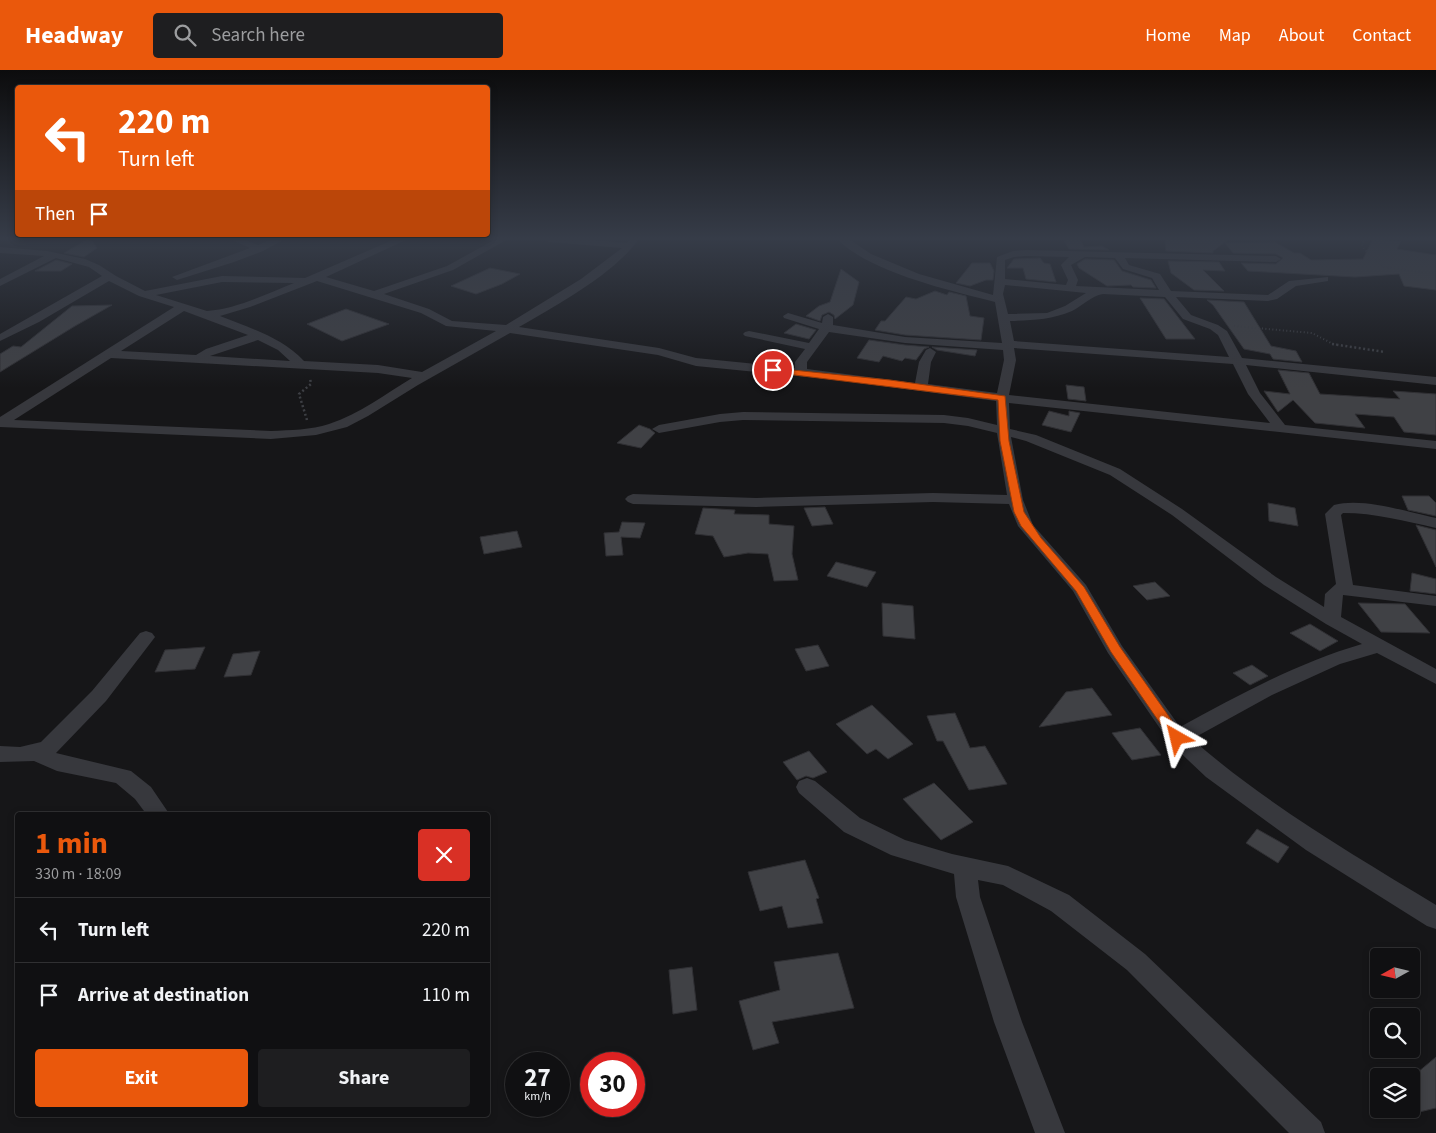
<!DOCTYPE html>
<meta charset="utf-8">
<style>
:root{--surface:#101012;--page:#1e1e20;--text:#f1f3f6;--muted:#9c9d9f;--line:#303032;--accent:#ea580c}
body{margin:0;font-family:"Source Sans 3",sans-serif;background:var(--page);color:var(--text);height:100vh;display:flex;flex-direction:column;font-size:19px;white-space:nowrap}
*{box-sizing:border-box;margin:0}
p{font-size:16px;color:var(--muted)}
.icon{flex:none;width:28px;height:28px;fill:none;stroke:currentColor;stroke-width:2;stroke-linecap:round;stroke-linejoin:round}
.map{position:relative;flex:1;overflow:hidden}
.panel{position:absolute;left:15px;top:742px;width:475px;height:305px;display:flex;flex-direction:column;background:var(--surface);border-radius:5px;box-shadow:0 2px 8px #0003,0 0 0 1px var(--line)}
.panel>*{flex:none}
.top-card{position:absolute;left:15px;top:15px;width:475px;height:152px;border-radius:5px;box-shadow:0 2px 8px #0003,0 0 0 1px var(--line);background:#ea580c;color:#fff;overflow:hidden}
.needle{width:32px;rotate:262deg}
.buttons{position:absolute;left:1370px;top:878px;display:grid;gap:10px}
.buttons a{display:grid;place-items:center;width:50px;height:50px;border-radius:5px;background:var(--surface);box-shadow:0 2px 8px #0003,0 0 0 1px var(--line);font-size:25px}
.speed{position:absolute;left:505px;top:982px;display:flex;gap:10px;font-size:25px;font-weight:700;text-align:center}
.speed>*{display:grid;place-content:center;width:65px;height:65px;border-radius:50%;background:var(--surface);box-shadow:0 2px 8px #0003,0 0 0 1px var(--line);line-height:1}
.speed small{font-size:12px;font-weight:400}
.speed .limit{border:8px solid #d22;background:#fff;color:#111}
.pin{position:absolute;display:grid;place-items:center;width:42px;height:42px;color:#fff;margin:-21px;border:2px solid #fff;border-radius:50%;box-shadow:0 1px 5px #0007}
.me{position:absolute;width:55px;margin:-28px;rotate:323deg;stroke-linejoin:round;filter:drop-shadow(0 0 4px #0008)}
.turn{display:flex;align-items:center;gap:18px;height:105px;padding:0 20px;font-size:22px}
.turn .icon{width:65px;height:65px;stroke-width:2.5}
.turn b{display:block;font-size:35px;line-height:42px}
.then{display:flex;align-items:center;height:48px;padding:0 20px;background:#0003;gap:10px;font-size:19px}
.round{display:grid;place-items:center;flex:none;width:52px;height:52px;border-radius:5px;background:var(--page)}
.overview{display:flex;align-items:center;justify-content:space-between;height:85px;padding:0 20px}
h1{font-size:30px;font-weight:700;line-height:38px;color:var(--accent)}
.action{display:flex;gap:10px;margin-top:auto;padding:10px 20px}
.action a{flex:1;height:58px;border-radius:5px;background:var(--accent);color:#fff;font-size:20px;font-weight:700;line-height:58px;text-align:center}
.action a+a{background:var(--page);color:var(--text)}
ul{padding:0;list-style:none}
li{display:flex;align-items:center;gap:15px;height:65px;padding:0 20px;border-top:1px solid var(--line)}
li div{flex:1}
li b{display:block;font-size:19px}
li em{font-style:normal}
header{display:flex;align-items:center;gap:30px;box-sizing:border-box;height:70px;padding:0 25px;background:var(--accent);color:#fff}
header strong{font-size:24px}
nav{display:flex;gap:28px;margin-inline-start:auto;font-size:18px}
.search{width:350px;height:45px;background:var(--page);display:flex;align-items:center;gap:12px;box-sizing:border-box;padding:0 18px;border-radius:5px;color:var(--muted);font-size:19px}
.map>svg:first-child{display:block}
.building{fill:#404145;stroke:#303034}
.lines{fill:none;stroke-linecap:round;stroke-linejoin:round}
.path-far1{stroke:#3d3f44;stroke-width:2;stroke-dasharray:1 2.5;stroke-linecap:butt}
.path{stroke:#3d3f44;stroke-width:2.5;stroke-dasharray:2 2.5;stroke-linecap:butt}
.minor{fill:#37383d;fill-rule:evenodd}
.route{fill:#ea580c;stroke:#983908}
</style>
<header>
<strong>Headway</strong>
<div class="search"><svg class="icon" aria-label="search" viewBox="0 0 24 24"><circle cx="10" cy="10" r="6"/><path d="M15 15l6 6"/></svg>Search here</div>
<nav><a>Home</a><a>Map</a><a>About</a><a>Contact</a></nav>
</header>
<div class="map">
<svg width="1436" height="1063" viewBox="0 0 1436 1063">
<rect width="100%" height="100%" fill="#161618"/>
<path class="building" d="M88,169H91L97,178L84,187L64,183Z
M1063,169H1080L1084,177L1102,176L1109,180L1069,179Z
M1165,169H1229L1213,181V183L1166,181Z
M1373,169L1401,171L1397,179L1436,185V220L1404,216L1399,204L1355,207L1248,201L1241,193L1276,194L1283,188L1276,184L1233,183L1225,173L1275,172L1294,183H1300L1311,190L1363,189Z
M1040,188L1044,193L1050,194L1056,212L1026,209L1023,198H1007L1014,189Z
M1085,189L1114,190L1122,201L1151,210L1156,218L1133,217L1131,215L1107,216L1079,198L1077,194Z
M56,190L72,194L61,201H35Z
M1168,191L1219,192L1225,201L1203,200L1224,221L1194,220L1171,203Z
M972,193H990L994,201L993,210H986L970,216L956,213Z
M490,198L520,204L502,214L476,224L451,216Z
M841,199L859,212L853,235L835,249L834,245L829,242L822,245L820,251L806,246L819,236L830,232Z
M935,221L947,225L949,222L966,226L970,246L984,248L981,270L905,265L875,260L881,251H885L906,227L916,229Z
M1140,228L1164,229L1195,269H1166Z
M1207,230L1244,232L1271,276L1296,281L1302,292L1273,289L1270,284L1244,279L1213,235Z
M112,235L75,256L0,302V284L13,276L21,277L72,236Z
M346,239L389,254L342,271L307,254Z
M796,254L816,260L809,269L784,263Z
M869,270L905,275L929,277L924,279L916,290L905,288L902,291L883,286L879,292L857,288Z
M932,277L977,280L975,286L937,280Z
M1278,300L1309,303L1320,324L1400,329L1393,321L1436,324V365L1404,362L1394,347L1355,344L1365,358L1315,353L1293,330L1278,342L1264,321L1290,324Z
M1066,315L1084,317L1086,331L1068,329Z
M1049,341L1069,346V341L1080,343L1071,362L1042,355Z
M639,355L650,359L655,363L641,378L617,373Z
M1402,426H1429L1436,433V446L1408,440Z
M1268,433L1295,438L1298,456L1269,451Z
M825,437L833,454L812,456L804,438Z
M703,438L735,440L734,444L769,445V454L794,456L792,484L798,510L774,511L768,484L748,483L724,487L713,466L695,464Z
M622,452L645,453L640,468L621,467L623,485L606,486L604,463L619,462Z
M1416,455L1436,460V497Z
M517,461L522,477L484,484L480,467Z
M836,492L876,502L867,517L827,506Z
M1412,503L1436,509V524L1410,521Z
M1155,512L1170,526L1147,530L1133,516Z
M882,533L913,536L915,569L883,566Z
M1358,533L1405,534L1430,563L1381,562Z
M1310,554L1338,571L1320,581L1290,563Z
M818,575L829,596L806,601L795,579Z
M205,577L195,599L155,602L165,580Z
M260,581L251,605L224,607L233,584Z
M1252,595L1268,606L1250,615L1233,603Z
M1092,618L1112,645L1039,657L1066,622Z
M872,635L913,674L888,689L876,679L867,684L836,654Z
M955,643L970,678L985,676L1007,714L969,720L943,671H937L927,646Z
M1140,658L1161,685L1132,690L1112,663Z
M809,681L827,702L813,708L806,706L797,710L783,692Z
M934,713L973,752L941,770L903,729Z
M1257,759L1289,777L1278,793L1246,773Z
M805,790L819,828L816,829L823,853L788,858L782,836L760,841L748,802Z
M838,883L854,938L772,952L779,973L753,980L739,931L780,920L774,892Z
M692,897L697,940L673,944L669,900Z
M1436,987V1038L1411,1044V1008Z"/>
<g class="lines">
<path class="path-far1" d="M1366,169L1362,174L1364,179L1384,197L1436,204
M1234,256L1312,263L1333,274L1339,275"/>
<path class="path" d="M1332,274L1385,282
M307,350L299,324L311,314L310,308"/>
<path class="minor" d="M230,169H243L258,175L272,169H285L263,181L234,192L177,210L172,207L250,178Z
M395,169H408L326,207L374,221L447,196L496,169H508L453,200L384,224L429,239L452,251L506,255L581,209L622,178L549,172L544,169H581L627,173L629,169H639C614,204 557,235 519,257L659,278L696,288L795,298V292L805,279L745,266L743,264L745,262L749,261L809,273L819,259L784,248L783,246L788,243L822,253L823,247L828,244L833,247V255L905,267L1002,273L995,232C949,220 871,203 837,169H849L871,184L919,204L993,225L997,187L1013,181L1026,180L1276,186L1281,189L1276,192L1125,188L1129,195L1160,204L1171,221L1268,225L1289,211L1328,207V211L1296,216L1277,229L1268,231L1176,227L1191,245L1218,255L1227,261L1242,288L1436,307V315L1246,295L1260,323L1285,355L1436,371V379L1009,333L1010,359L1036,365L1120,399L1182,439L1276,507L1324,537L1325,524L1336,514L1325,444L1334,435C1363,427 1407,442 1436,448V458C1405,451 1375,443 1343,443L1341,445L1353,515L1436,526V536L1343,525L1341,547L1436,599V614L1377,583L1340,594L1272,625L1192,669C1266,734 1352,784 1436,835V859L1427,856L1306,780L1206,707L1170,673L1108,583L1073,521L1018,456L1009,434L933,432L756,437L633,434L628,432L625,429L628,426L633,424L756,428L933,423L1007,425L997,363L968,356L944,353L743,350L720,352L659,363L652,359L659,355L720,344L743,342L944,345L968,348L997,355L996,331L837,310L696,296L658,285L510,263L418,315L368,346L347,357L316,365L271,369L0,357V347L174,237L139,226L109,211L39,252L0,271V264L102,206L89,197L56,188L0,216V209L44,186L0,183V177L47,181L85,189L99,195L116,206L145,221L222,206L305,208ZM1026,186L1069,187L1061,195L1068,210L1066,215L1005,209V190L1014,187ZM1085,187L1115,188L1123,199L1152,208L1159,220L1076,216L1078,210L1071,195ZM317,211L421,243L446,256L496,261L422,302L378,295L304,291C281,267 250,258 220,246L250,237ZM222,212L294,213C266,224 237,239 207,241L156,225ZM1005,215L1086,223L1065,236L1047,243L1008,244L1003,224ZM1103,224L1165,227L1183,249L1210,259L1218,265L1229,287L1014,271L1010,251C1032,250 1051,250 1072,241C1082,236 1091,226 1103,224ZM184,241L248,265L206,279L196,285L121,281ZM829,262L905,273L1003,280L1004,290L997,323L928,314L931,292L936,282L930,278L926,280L919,292L915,313L807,299V292ZM258,270L278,280L290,291L210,286ZM1014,278L1233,294L1248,324L1270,353L1009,325L1016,290ZM111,288L378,303L412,308C385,324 360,344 329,354C311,360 290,360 271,361L14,350ZM1011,367L1026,371L1110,405L1172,445L1264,515L1326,554L1362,574C1297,593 1239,625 1180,657L1122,576L1086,515L1033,455L1023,430Z
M146,561L152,563L155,567L152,571L106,631L56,683L131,701L151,717L170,745H147L135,729L116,713L57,701L34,691L0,692V676L20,677L41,672L92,621L140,563Z
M807,708L815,711L860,748L905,770L952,784L1008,796L1069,825L1145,884L1321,1052L1325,1063H1289L1127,900L1051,841L1003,815L978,810L980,827L1022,952L1065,1063H1035L994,952L956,827L954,804L891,785L844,762L799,723L796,717L799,711Z"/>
</g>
<linearGradient id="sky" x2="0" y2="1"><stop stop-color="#0c0c0d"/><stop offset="0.53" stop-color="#363c48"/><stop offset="1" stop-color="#363c48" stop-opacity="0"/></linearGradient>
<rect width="1436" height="318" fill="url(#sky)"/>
<path class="route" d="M773,298L890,310L1005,326L1009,371L1024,442L1041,468L1084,517L1120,577L1182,665L1184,668L1182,672H1173L1111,582L1076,521L1021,456L1014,442L1000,371L998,330L770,302L769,300Z"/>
</svg>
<div class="buttons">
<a><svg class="needle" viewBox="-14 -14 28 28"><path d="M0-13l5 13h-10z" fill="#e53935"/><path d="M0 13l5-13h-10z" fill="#9c9d9f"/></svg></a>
<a><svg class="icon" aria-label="search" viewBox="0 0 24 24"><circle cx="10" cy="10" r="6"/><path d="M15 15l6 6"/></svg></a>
<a><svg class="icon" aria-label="layers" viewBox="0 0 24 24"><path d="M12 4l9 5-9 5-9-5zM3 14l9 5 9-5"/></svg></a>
</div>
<div class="speed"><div>27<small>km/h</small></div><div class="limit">30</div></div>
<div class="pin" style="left:773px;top:300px;background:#d93025"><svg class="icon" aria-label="arrive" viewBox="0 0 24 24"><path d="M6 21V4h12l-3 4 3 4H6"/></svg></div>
<svg class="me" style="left:1177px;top:668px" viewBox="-20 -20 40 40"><path d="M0-17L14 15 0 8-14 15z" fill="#ea580c" stroke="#fff" stroke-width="4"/></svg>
<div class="top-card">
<div class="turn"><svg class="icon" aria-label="left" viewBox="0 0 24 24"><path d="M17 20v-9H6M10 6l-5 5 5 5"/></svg><div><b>220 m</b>Turn left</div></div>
<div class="then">Then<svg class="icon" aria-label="arrive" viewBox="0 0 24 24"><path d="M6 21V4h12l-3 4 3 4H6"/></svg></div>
</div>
<section class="panel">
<div class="overview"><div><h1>1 min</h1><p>330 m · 18:09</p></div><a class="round" style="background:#d93025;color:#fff"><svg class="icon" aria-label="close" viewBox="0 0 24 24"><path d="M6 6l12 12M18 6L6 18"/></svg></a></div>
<ul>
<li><svg class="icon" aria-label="left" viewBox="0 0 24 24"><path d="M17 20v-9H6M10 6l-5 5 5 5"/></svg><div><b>Turn left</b></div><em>220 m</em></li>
<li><svg class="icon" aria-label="arrive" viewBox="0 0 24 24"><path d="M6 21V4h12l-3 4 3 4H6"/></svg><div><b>Arrive at destination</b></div><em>110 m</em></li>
</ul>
<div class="action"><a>Exit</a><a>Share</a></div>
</section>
</div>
